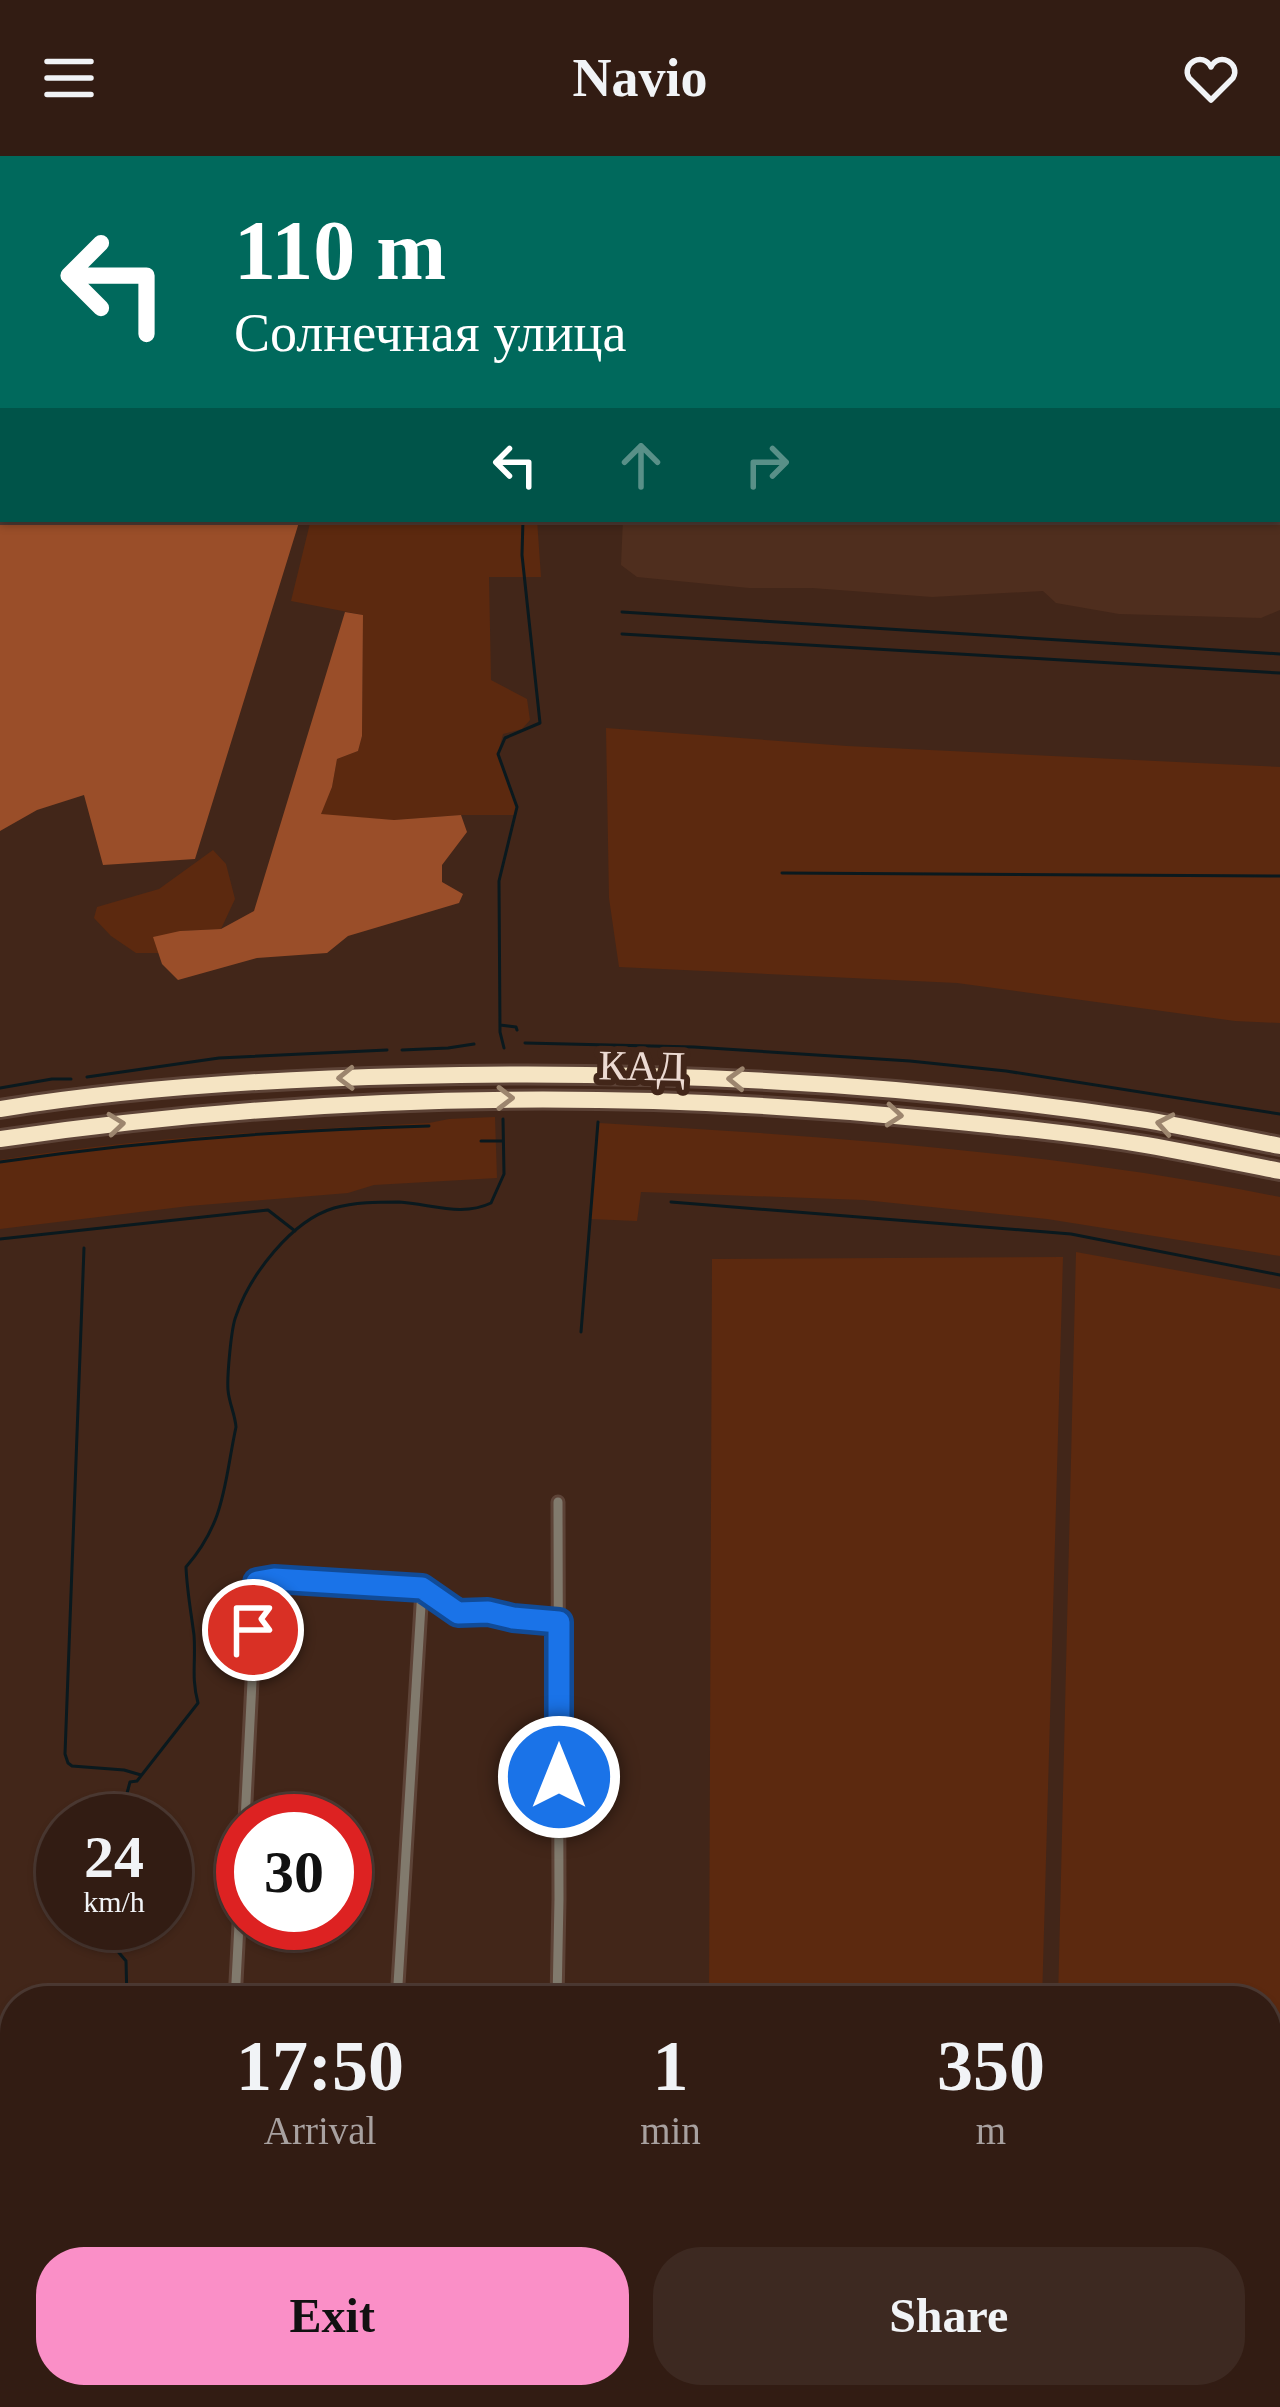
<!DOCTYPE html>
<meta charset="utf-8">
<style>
:root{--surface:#321c13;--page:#3d2921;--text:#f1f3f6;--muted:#a8a1a0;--line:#4d3a33;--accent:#fa8fc7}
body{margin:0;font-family:Georgia,serif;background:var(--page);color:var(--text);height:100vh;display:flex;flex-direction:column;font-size:45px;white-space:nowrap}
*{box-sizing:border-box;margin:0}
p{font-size:39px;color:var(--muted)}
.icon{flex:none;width:66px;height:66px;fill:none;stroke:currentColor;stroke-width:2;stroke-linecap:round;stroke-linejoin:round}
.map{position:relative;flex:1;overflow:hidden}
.details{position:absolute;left:0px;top:1830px;width:1281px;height:423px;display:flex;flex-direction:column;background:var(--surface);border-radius:48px 48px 0 0;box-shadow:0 3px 9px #0004,0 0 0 3px var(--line)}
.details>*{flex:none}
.hud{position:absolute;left:0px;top:0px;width:1281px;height:366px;box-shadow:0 3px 9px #0004,0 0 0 3px var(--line);background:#00695c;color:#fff;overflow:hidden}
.speed{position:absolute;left:36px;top:1638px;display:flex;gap:24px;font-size:60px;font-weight:700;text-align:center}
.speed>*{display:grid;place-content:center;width:156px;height:156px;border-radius:50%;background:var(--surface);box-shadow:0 3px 9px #0004,0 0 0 3px var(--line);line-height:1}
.speed small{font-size:30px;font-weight:400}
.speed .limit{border:18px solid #d22;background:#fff;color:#111}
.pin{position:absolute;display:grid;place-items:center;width:102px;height:102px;color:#fff;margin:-51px;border:6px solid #fff;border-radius:50%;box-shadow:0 3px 12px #0007}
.me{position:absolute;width:132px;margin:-66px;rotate:0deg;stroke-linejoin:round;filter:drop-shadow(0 0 9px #0008)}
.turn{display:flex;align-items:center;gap:42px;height:252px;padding:0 36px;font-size:54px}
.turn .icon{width:156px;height:156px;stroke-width:2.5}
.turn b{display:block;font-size:84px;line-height:102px}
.lanes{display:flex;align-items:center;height:114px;padding:0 36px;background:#0003;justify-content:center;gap:60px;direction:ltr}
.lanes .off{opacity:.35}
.eta{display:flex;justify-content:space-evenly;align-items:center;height:204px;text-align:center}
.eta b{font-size:72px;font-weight:800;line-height:84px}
.action{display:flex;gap:24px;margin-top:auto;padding:24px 36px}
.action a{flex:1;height:138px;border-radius:48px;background:var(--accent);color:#111;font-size:48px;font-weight:800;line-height:138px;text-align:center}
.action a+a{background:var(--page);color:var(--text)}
header{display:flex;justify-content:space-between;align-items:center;height:156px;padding:0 36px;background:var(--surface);font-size:54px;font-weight:800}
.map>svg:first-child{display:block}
.built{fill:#4f2e1e}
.green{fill:#5c290f}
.forest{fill:#9a4e29}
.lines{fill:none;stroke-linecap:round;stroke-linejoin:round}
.stream{stroke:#0a191e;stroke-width:3}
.minor-casing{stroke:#5d4337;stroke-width:15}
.motorway-casing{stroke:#5d4337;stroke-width:22}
.minor{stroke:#817a6d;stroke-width:9}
.motorway{stroke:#f5e4c3;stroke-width:16}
.oneway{stroke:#9c856e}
.route-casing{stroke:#114b97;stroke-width:30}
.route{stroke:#1a73e8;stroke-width:21}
.labels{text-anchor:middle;stroke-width:12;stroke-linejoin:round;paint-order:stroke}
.street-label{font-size:42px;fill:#ecdad2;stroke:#422619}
</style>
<header><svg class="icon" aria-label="menu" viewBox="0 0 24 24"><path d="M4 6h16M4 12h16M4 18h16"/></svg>Navio<svg class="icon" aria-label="heart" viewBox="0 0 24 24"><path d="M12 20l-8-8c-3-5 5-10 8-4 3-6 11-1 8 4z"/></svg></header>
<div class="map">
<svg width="1280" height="2251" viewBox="0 0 1280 2251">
<rect width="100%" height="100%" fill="#422619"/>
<path class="built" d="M1011,0H1280V454L1261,462L1119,458L1056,447L1043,435L932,441L812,432H749L637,421L621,409L623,363H1278V3H1012Z"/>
<path class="green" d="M311,363H537L541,421H489L491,524L527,543L530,564L522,573L503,578L498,597L517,651L515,659H461L394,664L320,659L332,631L337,603L358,595L362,580L363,459L291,445Z
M606,572L847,590L1280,611V867L1235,865L957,827L619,811L609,742Z
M213,694L226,708L235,743L221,773L180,775L158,797H136L111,780L94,762L97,751L159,733Z
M495,961L497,1022L374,1029L348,1037L189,1050L0,1073V1004C142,981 286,974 429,967L449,963Z
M599,967C827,980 1055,996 1280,1041V1100L1047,1063L864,1044L641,1036L637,1065L590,1063Z
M1076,1096L1280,1133V2131H1266V1845H1058Z
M1063,1101L1042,1845H709L712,1103Z
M1266,2161L1280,2162V2251H1061V2238H1266Z"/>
<path class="forest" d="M0,0H256L257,3H3V363H300L195,703L103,709L84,639L37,654L0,675Z
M345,456L363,459L362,580L358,595L337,603L332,631L321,658L394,664L461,659L467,676L442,709V726L463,738L459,747L348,780L327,797L257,802L178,824L162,808L153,781L180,775L221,773L254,755Z"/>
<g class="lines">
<path class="stream" d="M410,3V0
M622,456L1280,498
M622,478L1280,517
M782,717L1280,720
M500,869L516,871L517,874
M525,887L694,891L910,905L1006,915L1280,958
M504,892L500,876L499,725L517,651L498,598L505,582L540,567L522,399L523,363
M402,894L448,892L474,888
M87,921L219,902L387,894
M0,932L52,923H71
M481,985H502
M0,1006C142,985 286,974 429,970
M671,1046L1071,1078L1280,1119
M0,1083L268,1054L295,1075
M84,1092L65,1598L68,1607L72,1610L124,1614L141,1619
M581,1176L598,966
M112,1665L126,1641L130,1626L137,1625L198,1547C191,1521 196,1505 194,1479C191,1456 187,1435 186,1411C226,1365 224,1327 236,1271C235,1258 229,1247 228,1234C227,1221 231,1172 236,1160C250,1119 291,1065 334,1052C355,1046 378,1046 399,1046C431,1048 462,1061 491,1047L504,1018L503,963
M109,1767L104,1779L126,1805L127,1845
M116,2251L127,2238
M1051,2251V2238"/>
<g class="minor-casing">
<path id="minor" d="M245,1665L257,1426L274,1423L422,1433L458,1457L488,1456L513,1462L559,1466
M235,1845L243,1692
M397,1845L422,1433
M557,1845L559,1743L558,1346
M203,2245L374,2244L385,2251
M547,2251V2238"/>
</g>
<g class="motorway-casing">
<path id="motorway" d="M0,953C135,931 272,923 409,920C655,914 902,926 1146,964C1191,972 1235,981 1280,990
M0,983C308,938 619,932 928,963C1001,970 1074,977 1146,989C1191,997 1235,1006 1280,1015"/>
</g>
<use href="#minor" class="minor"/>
<use href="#motorway" class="motorway"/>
</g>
<defs><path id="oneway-chevron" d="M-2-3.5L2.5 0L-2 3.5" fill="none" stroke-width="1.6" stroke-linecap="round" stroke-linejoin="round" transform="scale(3)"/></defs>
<g class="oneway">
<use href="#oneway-chevron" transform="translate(346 922) rotate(179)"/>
<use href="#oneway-chevron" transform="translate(736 923) rotate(-178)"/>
<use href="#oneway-chevron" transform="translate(505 942)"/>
<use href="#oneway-chevron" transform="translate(894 959) rotate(5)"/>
<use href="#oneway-chevron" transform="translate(116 968) rotate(-6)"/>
<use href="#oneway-chevron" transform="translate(1165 968) rotate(-169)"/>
</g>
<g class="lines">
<g class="route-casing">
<path id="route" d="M253,1474L257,1426L274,1423L422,1432L458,1457L488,1456L513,1462L559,1466V1621"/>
</g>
<use href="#route" class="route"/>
</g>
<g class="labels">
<g class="street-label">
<text transform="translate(642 909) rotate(1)" y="15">КАД</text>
</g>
</g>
</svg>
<div class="speed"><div>24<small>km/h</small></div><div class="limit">30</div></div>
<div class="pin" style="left:253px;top:1474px;background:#d93025"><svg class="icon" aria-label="arrive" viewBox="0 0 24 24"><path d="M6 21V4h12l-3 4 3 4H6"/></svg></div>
<svg class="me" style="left:559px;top:1621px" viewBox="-20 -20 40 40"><circle r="17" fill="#1a73e8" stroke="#fff" stroke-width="3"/><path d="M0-11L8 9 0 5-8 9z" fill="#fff"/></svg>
<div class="hud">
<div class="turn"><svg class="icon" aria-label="left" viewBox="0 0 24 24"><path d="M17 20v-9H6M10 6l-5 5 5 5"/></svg><div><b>110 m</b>Солнечная улица</div></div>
<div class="lanes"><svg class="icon" aria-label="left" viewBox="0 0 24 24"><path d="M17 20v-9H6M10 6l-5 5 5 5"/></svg><svg class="icon off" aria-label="ahead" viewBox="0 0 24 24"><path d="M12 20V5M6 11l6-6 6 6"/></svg><svg class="icon off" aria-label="right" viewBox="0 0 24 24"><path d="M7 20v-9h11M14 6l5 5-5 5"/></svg></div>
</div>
<section class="details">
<div class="eta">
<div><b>17:50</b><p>Arrival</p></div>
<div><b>1</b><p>min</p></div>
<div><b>350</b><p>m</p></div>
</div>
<div class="action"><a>Exit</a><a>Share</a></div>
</section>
</div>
